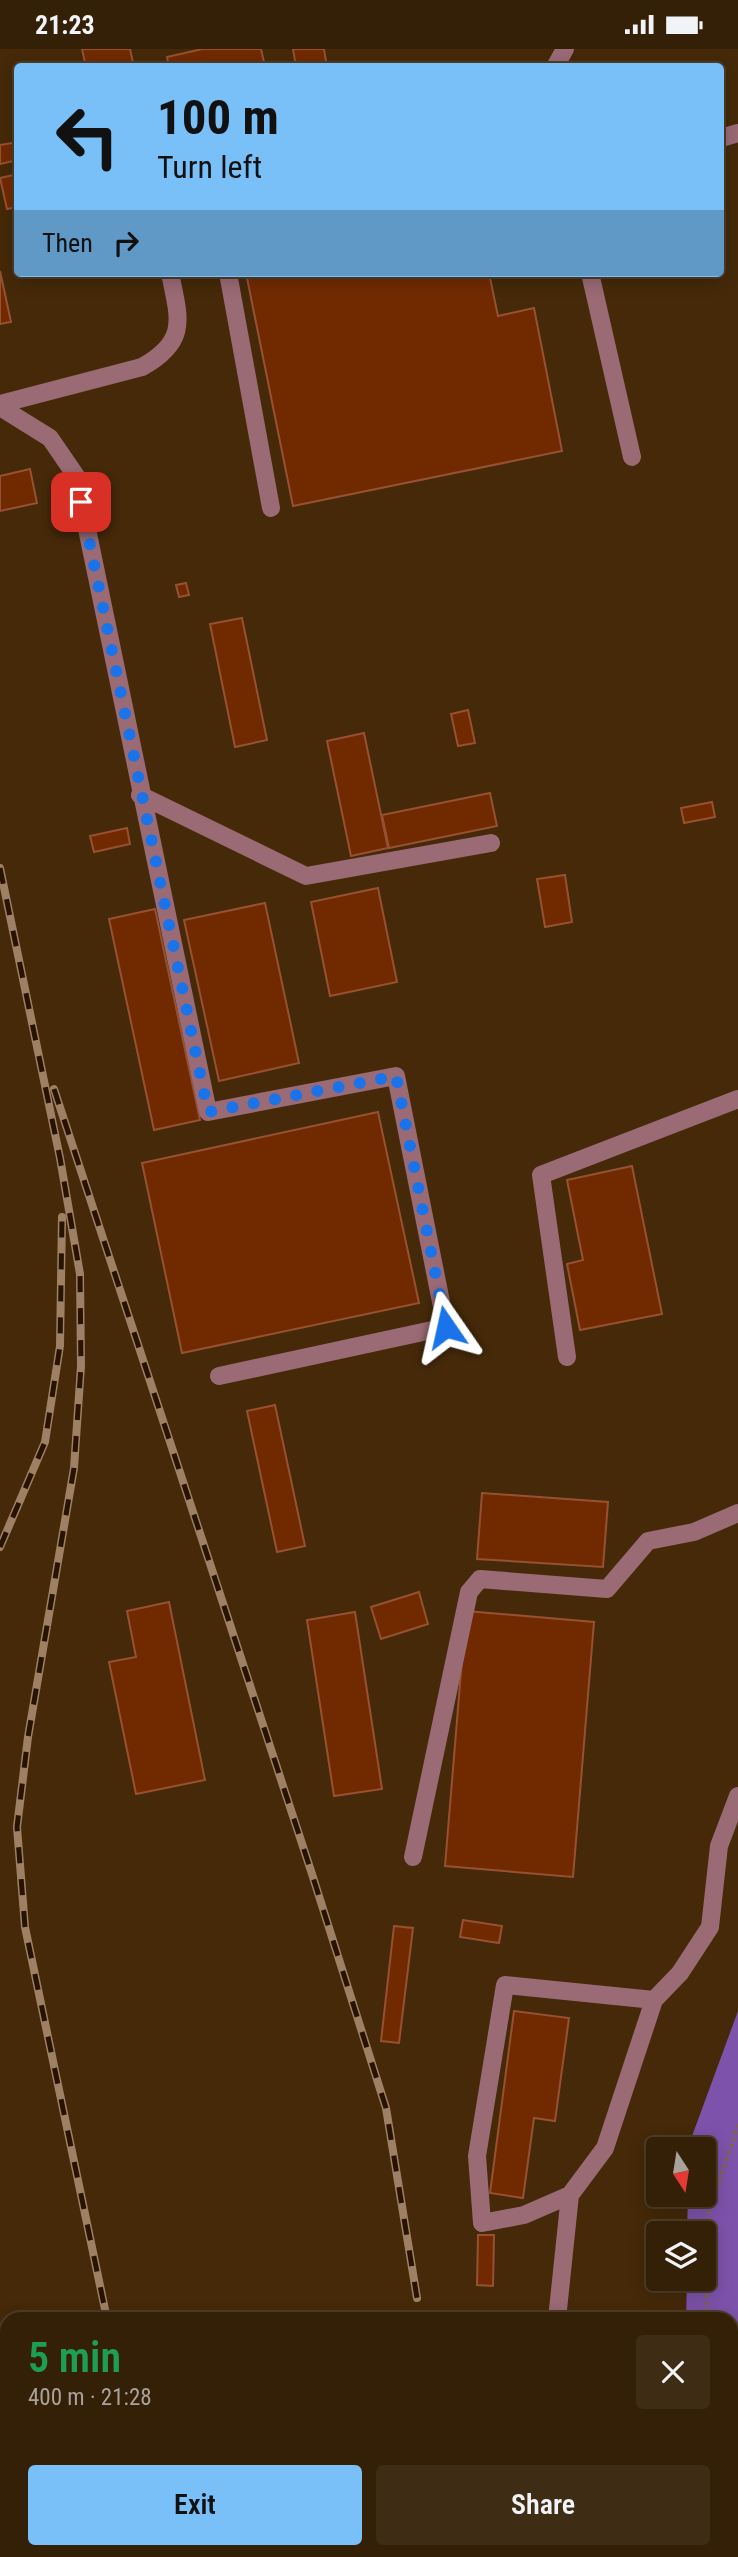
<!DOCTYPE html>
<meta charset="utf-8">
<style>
:root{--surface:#341f07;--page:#3f2c15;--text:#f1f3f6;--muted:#a9a29b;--line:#4e3d28;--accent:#79bff8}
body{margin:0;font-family:"Roboto Condensed",sans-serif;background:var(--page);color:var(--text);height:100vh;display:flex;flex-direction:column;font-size:26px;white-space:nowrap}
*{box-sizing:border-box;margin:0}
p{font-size:23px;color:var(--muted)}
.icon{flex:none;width:38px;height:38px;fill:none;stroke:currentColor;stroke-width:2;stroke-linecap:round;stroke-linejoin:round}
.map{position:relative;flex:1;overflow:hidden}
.side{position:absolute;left:0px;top:2263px;width:738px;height:247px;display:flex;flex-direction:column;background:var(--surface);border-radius:21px 21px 0 0;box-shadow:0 4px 18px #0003,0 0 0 2px var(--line)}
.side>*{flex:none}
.guide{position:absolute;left:14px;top:14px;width:710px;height:214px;border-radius:7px;box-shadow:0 4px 18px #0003,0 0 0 2px var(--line);background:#79bff8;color:#111;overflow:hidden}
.needle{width:46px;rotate:168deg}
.buttons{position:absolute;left:646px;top:2088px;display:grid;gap:14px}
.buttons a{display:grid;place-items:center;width:70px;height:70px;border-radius:7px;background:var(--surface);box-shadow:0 4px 18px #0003,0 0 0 2px var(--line);font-size:35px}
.pin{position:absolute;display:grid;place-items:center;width:60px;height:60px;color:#fff;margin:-30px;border-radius:14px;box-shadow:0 4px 10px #0006}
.me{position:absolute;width:77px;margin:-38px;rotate:349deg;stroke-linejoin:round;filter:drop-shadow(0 0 5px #0008)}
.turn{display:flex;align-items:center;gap:24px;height:147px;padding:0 28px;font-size:32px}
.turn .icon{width:91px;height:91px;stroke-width:2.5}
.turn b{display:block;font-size:49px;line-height:60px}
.then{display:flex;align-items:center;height:66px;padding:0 28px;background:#0003;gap:14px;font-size:26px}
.round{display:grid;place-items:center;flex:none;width:74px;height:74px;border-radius:7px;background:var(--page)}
.overview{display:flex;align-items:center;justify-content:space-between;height:119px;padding:0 28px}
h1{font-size:42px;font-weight:600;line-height:52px;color:#1e9e55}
.primary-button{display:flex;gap:14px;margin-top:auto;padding:14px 28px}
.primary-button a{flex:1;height:80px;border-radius:7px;background:var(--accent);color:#111;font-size:28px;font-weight:600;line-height:80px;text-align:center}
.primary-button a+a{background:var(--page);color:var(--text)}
.status{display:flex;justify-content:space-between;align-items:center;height:49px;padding:0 35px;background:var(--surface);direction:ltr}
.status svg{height:19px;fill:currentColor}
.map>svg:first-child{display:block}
.forest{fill:#7d52aa}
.building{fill:#712a00;stroke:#955132;stroke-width:2}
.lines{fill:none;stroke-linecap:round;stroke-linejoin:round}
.path{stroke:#826547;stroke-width:3.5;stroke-dasharray:3.5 3.5;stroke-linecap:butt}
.minor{stroke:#9a6a75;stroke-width:18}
.rail-casing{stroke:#9e8164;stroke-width:8}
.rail{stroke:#281200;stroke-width:5;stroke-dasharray:16;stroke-linecap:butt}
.route{stroke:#1a73e8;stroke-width:12;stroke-dasharray:0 21.6}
</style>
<div class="status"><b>21:23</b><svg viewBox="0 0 49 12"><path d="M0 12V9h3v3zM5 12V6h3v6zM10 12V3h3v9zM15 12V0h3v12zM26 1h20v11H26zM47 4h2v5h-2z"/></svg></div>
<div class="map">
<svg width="738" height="2508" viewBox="0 0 738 2508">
<rect width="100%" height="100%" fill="#452909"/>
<path class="forest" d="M738,1962V2508H706L701,2503L732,2502V2270H686L687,2230H704V2184H687L688,2146H704V2100L688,2098Z"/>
<path class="building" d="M82,0H130L134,18H86Z
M202,0H261L264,13L243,18H169L167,8Z
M293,0H324L327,18H296Z
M18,93V111L0,115V96Z
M18,125V158L7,160L0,129Z
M0,222L11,273L0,275Z
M246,224H489L498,267L534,259L562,402L293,457Z
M30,420L37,454L0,462V427Z
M186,534L189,546L179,548L176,536Z
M242,569L267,691L235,698L210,575Z
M468,661L475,694L458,697L451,665Z
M364,684L388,799L351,807L327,692Z
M490,744L497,777L389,799L382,766Z
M712,753L715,768L684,774L681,759Z
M127,779L130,795L94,803L90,787Z
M565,826L572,873L545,878L537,830Z
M378,839L397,933L330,947L311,853Z
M265,854L299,1014L219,1032L184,871Z
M155,860L200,1071L154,1081L109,870Z
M378,1063L419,1254L182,1304L142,1114Z
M632,1117L662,1265L580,1281L567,1215L583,1211L567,1131Z
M275,1356L305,1497L277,1503L247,1362Z
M482,1444L608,1453L603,1518L477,1510Z
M419,1543L428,1575L381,1590L371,1558Z
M169,1553L205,1731L136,1745L109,1613L136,1608L127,1562Z
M466,1562L594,1573L573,1828L445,1817Z
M355,1563L382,1740L334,1747L307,1571Z
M463,1871L502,1877L499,1894L460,1888Z
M394,1877L413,1879L399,1994L381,1992Z
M514,1962L569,1969L555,2072L534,2069L523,2149L490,2144Z
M478,2186H494L493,2237L477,2236Z"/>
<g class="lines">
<path class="path" d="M706,2270L709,2163L738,2076
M628,2508L633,2502"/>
<path class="minor" d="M555,18L565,0
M721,89L738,84
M228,224L271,459
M590,224L632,408
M0,355L142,318C189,292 179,269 170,224
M0,358L50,389L76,427L208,1063L396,1027L446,1278L219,1327
M140,746L306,827L491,794
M567,1308L541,1126L738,1050
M413,1808L469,1543L480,1530L607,1540L648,1492L694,1483L738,1464
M570,2146L524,2166L482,2174L477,2107L505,1936L654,1951L680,1924L710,1878L719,1797L738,1747
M557,2270L570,2146L605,2099L654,1951"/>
<g class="rail-casing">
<path id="rail" d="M0,819L60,1109L80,1225L81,1317L74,1419L28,1688L17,1778L25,1878L107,2270
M54,1040L312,1825L386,2059L417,2249
M0,1498L45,1393L60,1297L62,1168
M157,2502L158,2508"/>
</g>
<use href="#rail" class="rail"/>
</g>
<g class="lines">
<path class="route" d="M81,453L208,1063L396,1027L446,1278"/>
</g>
</svg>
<div class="buttons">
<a><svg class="needle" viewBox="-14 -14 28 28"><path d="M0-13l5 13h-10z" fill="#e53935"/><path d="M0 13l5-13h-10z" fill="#a9a29b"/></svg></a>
<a><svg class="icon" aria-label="layers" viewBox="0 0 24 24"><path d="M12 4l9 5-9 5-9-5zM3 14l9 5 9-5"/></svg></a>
</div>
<div class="pin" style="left:81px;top:453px;background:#d93025"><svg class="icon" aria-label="arrive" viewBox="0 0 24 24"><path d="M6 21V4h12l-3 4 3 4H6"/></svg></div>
<svg class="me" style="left:446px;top:1278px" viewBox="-20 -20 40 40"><path d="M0-17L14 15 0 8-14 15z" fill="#1a73e8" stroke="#fff" stroke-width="4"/></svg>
<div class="guide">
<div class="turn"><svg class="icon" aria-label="left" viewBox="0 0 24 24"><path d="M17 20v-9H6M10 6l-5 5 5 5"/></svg><div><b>100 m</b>Turn left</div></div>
<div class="then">Then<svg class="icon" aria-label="right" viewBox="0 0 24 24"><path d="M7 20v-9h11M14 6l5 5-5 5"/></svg></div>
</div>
<section class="side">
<div class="overview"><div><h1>5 min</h1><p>400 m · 21:28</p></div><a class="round"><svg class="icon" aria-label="close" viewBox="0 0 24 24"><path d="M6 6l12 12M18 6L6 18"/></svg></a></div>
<div class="primary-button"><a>Exit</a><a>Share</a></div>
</section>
</div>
